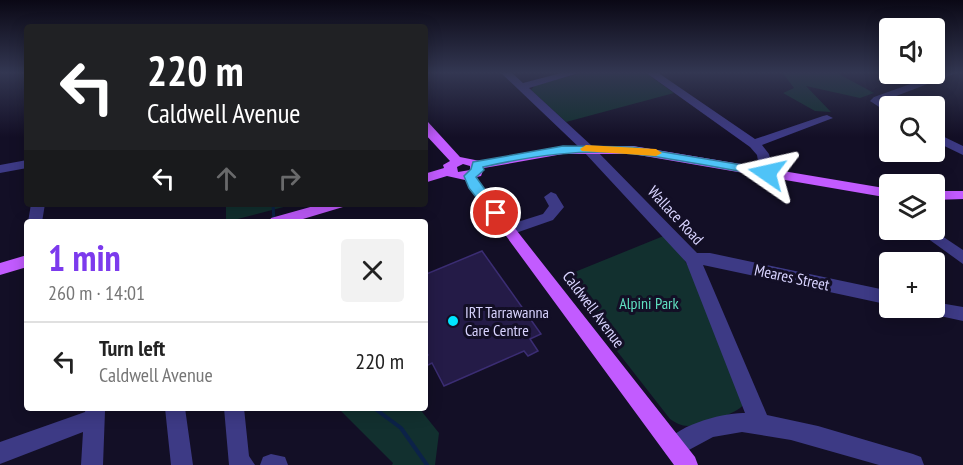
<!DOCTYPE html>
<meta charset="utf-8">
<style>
:root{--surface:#fff;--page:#f2f2f2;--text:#222;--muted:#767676;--line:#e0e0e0;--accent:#7c3aed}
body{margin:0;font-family:"PT Sans Narrow",sans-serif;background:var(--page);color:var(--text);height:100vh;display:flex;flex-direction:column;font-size:22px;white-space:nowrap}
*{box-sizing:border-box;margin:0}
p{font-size:20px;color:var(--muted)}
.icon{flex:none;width:33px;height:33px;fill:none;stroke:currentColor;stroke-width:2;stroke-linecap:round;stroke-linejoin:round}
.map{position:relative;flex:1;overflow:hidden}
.panel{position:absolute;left:24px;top:219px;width:404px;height:192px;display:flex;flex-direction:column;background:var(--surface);border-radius:6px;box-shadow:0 3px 15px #0003}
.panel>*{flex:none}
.guide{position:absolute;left:24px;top:24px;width:404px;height:183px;border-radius:6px;box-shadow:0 3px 15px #0003;background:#202124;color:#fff;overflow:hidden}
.tools{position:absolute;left:879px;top:18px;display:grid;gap:12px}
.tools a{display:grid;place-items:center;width:66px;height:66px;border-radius:6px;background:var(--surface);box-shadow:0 3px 15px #0003;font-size:30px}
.pin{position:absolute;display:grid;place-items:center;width:51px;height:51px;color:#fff;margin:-26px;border:3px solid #fff;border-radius:50%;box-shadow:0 2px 6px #0007}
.me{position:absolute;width:66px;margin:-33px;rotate:281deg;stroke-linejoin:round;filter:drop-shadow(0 0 4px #0008)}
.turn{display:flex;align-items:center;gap:21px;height:126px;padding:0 24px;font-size:27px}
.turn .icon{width:78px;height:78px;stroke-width:2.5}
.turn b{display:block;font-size:42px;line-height:51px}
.lanes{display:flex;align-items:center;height:57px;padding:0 24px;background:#0003;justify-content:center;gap:30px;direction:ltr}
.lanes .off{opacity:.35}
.round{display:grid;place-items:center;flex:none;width:63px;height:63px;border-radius:6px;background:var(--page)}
.overview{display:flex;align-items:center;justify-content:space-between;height:102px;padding:0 24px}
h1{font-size:36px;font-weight:700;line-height:45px;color:var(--accent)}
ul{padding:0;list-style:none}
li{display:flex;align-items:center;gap:18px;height:78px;padding:0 24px;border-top:2px solid var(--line)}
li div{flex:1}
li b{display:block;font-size:22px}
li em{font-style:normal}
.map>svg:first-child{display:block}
.green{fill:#12302f}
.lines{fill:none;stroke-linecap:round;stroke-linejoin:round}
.stream-far1{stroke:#0c2248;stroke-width:3}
.stream{stroke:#0c2248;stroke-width:4}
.building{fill:#241b47;stroke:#3b2d73;stroke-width:1.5}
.minor{fill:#3d3a85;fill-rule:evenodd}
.major{fill:#c25bff;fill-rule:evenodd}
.route{fill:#4fc3f7;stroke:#337fa1;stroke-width:1.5}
.slow{fill:#f59e0b}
.poi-dot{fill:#00e5ff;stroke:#130f26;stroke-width:2}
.labels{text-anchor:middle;stroke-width:6;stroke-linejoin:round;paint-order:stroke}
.street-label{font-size:16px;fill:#d9d4ff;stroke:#130f26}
.park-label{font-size:16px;fill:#5fe0c0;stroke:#130f26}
.poi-label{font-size:16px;fill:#d9d4ff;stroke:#130f26;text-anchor:start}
</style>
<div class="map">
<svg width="963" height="465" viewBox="0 0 963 465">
<rect width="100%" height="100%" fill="#130f26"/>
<path class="green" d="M586,72H644L674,93L566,122L531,90L535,85Z
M782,72H835L874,93L860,98L806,86L831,112L815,111L783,93L794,88Z
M226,204H295L226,222Z
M666,235C707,283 722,347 743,405C737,414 699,426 688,426C681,426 676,423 670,419L560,278Z
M338,408H419L439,433L435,465H392L393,463Z"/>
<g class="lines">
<path class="stream-far1" d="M273,204L274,222"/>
<path class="stream" d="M374,408L401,428L427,465"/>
</g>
<path class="building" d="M482,251L541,334L530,339L538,351L528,356L524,351L444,386L432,363L424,367V357L428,355L424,348V275Z"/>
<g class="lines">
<path class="minor" d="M500,72H511L523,83L565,72H582L529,88L592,146L697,253H710L890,291V305L703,265L767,415L818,426L913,454L921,457L924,465H879L791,440L742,432L713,437L674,458L666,454L663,447C672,426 724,412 745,413L686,262L584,152Z
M645,72H657L755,139L823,116L827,115L833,118L762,145L769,154L774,173L767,177L760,173L757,155L750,147Z
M944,72H959L883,101L891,106L890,114L870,101L874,97Z
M934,132L963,146V155L934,141Z
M27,160V168L0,173V165Z
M551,192L556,194L564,207L553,220L510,235L505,234L503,230L505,226L543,214L549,206L544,197Z
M31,204H45L42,222H28Z
M916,230H933L963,250V264Z
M934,302L963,307V321L926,313L924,308H934Z
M86,408H104L105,411L103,465H81L83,432L0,464V442L85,412Z
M165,408H185L193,465H171Z
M224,408H244L249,456L255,465H229Z
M271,454L285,457L288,465H260L263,457Z"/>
<path class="major" d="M424,122H428L460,157L480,161L563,146H633L890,189V198L633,154H563L484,168L481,176L477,177L480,184L695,457L698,465H674L465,180L447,176L424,183V174L444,168L443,165L450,161L424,133ZM463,164L470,166V170L458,172L457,167Z
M934,191H963V199L934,200Z
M321,204H345L343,207L293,222H269L271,218Z
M27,255V267L0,275V263Z"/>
</g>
<linearGradient id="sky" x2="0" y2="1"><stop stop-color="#0a0815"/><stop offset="0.53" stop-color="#333752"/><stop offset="1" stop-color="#333752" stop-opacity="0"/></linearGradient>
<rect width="963" height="137" fill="url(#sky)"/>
<path class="route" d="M563,146L633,147L767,169L773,173L767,176C723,169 679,159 635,154C584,148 532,156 483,167L484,170L476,177L502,213L496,217L491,216L469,188L464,176L471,169L473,162Z"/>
<path class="slow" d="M586,145L656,149L662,153L656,156L582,151L580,149Z"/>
<circle class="poi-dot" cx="453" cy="321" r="6"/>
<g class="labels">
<g class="street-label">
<text transform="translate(676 215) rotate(47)" y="6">Wallace Road</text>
<text transform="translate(792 277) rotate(12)" y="6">Meares Street</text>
<text transform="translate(594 309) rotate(53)" y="6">Caldwell Avenue</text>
</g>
<g class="park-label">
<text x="649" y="309">Alpini Park</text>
</g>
<g class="poi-label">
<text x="465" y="318">IRT Tarrawanna<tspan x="465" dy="18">Care Centre</tspan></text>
</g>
</g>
</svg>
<div class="tools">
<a><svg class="icon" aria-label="sound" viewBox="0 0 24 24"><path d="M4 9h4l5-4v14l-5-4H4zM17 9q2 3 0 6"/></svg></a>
<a><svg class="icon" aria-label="search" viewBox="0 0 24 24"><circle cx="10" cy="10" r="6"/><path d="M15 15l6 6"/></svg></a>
<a><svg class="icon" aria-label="layers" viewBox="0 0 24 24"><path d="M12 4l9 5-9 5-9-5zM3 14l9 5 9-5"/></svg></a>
<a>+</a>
</div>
<div class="pin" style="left:496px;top:213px;background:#d93025"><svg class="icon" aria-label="arrive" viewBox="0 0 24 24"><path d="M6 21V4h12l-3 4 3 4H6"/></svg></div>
<svg class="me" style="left:767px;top:173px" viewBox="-20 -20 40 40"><path d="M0-17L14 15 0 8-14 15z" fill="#4fc3f7" stroke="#fff" stroke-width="4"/></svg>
<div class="guide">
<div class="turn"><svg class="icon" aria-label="left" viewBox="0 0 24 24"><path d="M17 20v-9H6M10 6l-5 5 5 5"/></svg><div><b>220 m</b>Caldwell Avenue</div></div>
<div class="lanes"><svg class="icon" aria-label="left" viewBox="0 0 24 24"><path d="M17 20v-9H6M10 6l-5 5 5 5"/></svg><svg class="icon off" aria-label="ahead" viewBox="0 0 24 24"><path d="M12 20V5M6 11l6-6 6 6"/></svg><svg class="icon off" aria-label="right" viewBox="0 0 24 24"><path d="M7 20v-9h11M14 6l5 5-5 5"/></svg></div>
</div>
<section class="panel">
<div class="overview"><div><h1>1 min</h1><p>260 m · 14:01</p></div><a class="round"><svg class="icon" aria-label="close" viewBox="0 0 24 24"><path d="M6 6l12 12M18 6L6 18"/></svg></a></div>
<ul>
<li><svg class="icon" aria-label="left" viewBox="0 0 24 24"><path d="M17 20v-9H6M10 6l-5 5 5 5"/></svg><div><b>Turn left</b><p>Caldwell Avenue</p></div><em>220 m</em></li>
</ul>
</section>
</div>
